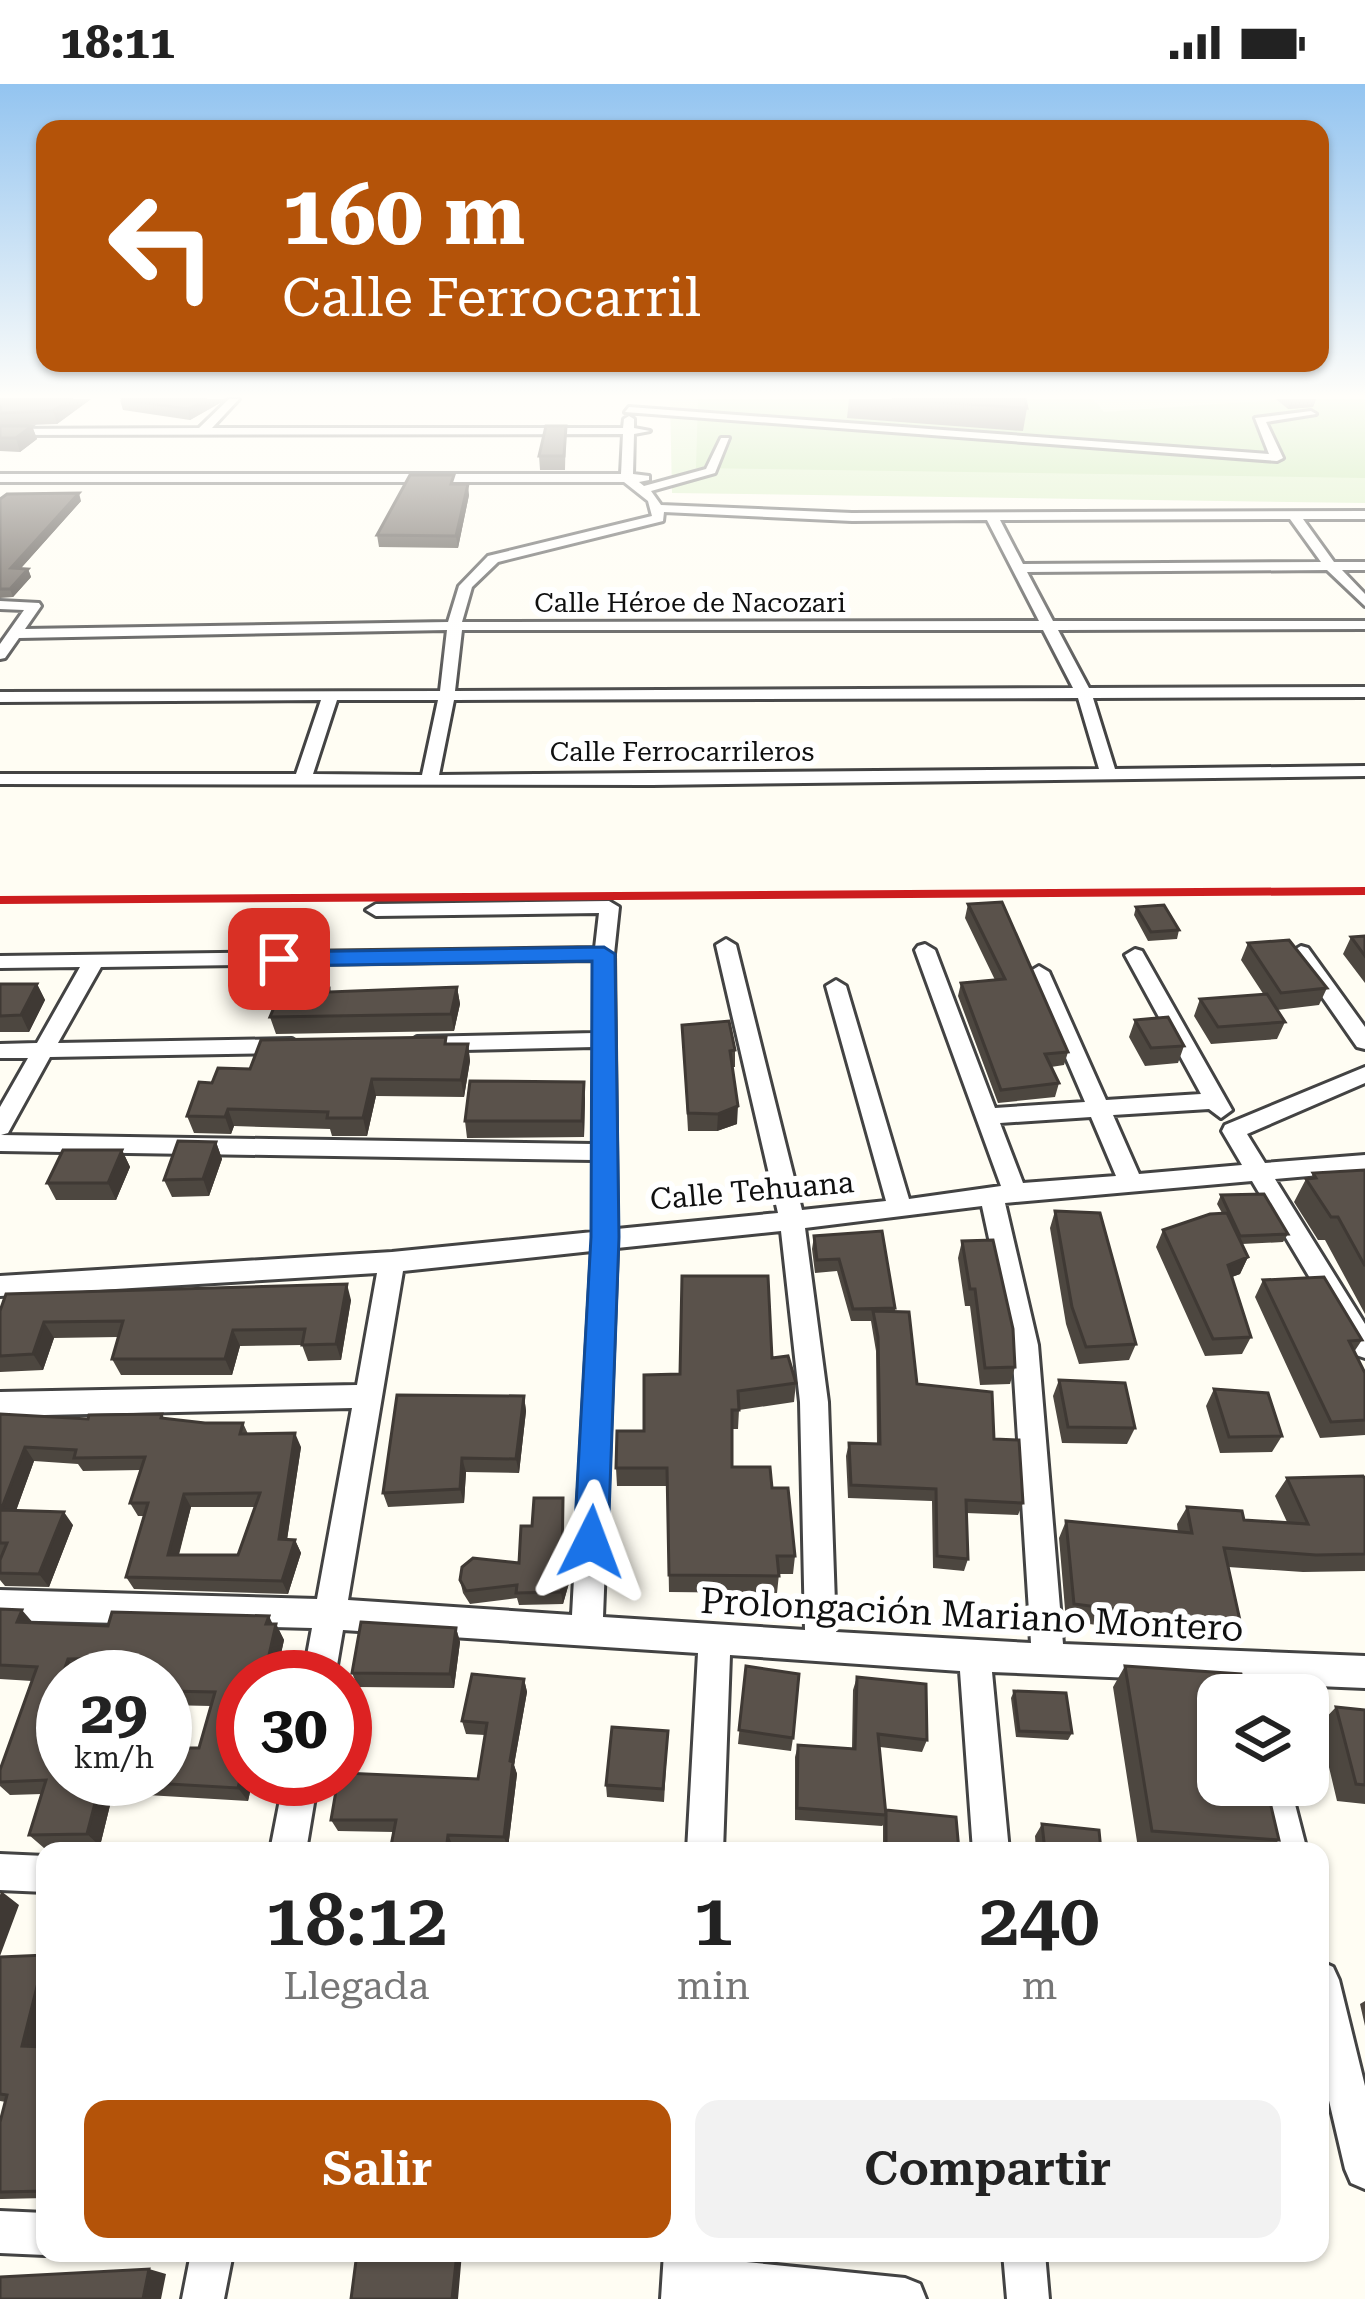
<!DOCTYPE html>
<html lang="es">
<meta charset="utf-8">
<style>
:root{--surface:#fff;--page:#f2f2f2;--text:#222;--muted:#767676;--accent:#b45309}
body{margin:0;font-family:"Roboto Serif",serif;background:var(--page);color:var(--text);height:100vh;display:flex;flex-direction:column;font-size:45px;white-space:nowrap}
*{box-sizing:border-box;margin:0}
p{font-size:39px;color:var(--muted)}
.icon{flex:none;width:66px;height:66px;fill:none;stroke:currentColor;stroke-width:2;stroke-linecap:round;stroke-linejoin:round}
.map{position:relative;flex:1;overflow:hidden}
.details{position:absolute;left:36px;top:1758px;width:1293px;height:420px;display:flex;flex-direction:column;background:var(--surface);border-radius:24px;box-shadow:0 3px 9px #0004}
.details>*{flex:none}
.top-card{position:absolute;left:36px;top:36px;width:1293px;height:252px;border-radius:24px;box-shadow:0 3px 9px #0004;background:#b45309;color:#fff;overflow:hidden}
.controls{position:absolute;left:1197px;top:1590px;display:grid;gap:24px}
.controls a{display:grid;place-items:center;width:132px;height:132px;border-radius:24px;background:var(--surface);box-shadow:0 3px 9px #0004;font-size:60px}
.speed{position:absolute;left:36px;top:1566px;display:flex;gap:24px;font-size:60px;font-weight:700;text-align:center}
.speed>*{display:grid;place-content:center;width:156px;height:156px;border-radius:50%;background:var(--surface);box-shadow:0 3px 9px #0004;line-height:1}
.speed small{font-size:30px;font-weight:400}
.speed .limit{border:18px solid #d22;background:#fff;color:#111}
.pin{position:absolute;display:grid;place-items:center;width:102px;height:102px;color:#fff;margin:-51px;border-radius:24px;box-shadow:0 6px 18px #0006}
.me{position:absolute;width:132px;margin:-66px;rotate:3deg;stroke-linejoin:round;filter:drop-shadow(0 0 9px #0008)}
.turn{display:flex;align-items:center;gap:42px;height:252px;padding:0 48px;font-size:54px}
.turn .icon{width:156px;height:156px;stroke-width:2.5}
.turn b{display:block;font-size:84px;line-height:102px}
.eta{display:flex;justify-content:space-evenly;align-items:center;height:204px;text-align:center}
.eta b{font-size:72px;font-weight:600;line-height:84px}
.primary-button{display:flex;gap:24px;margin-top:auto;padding:24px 48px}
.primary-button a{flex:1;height:138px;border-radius:24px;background:var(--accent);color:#fff;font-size:48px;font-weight:600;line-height:138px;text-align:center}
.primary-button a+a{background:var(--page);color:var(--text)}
.status{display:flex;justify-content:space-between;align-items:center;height:84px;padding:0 60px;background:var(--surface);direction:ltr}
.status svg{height:33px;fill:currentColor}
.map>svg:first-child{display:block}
.green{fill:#d2edb9}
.forest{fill:#b5df97}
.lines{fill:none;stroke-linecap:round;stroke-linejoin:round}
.minor-casing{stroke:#434343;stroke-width:6}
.minor{fill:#fff;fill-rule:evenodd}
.rail{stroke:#cc1d1e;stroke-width:8}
.wall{fill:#4d4740;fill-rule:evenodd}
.shaded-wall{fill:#3f3934}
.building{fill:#5a524b;stroke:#3f3934;stroke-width:3;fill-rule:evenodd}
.route{fill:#1a73e8;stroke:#114b97;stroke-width:3}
.labels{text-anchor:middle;stroke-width:12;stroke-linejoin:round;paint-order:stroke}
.far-street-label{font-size:27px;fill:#101010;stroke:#fff}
.street-label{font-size:30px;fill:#101010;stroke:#fff}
.near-street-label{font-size:36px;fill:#101010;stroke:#fff}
</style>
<div class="status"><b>18:11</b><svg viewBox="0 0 49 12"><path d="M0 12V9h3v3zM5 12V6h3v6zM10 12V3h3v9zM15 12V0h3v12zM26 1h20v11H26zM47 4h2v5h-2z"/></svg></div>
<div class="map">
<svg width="1365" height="2215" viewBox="0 0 1365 2215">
<rect width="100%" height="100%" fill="#fffdf3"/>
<path class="green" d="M670,315H1365V419L672,409Z"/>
<path class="forest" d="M698,315H1093L1104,328L1290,315H1365V394L696,384Z"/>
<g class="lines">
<g class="minor-casing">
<path id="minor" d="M229,315H239L212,344H623L624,335L629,332L634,335V344L650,347L634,350L633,390L649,392V396L639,398L644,402L706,385L721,354H729L715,389L651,407L661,421L852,429L1365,427V435H1303L1334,478H1365V486H1342L1365,510V522L1327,486L1027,488L1053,537H1365V545L1058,546L1089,604L1365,603V613L1093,614L1115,685L1365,682V692L652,701L0,700V690H296L321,616L0,618V608L440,607L447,546L19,554L5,574L0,575V560L24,526L0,525V517L39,519L41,522L25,545L448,538L459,502L488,472L652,432L648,417L624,398H0V390H621L623,350L0,351V345L199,344ZM664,428L852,437L987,436L1039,537L462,538L472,503L498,478L663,437ZM1290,435L1321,478L1023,480L1000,436ZM462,546H1043L1073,604L455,607ZM1078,614L1099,685L439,691L454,616ZM337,616H438L422,691L313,690Z
M629,323L1269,370L1255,334L1311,327L1316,330L1266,338L1283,374L1277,377L625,328Z
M609,817L619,823L614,870L617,1145L778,1129L716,861L726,855L736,861L802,1126L886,1117L826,902L836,896L846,902L909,1115L1001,1102L915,866L918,862L925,860L935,866L995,1024L1085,1018L1029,888L1039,882L1049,888L1106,1016L1201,1010L1125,871L1135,865L1142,867L1232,1026L1221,1034L1209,1025L1113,1031L1139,1090L1242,1081L1222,1047L1225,1041L1365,983V999L1247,1050L1265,1079L1365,1071V1087L1275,1095L1365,1240V1274L1356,1271L1252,1097L1005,1119L1038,1261L1063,1560L1365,1572V1604L992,1588L1009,1767H973L960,1587L730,1571L723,1767H687L698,1569L343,1546L335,1593H303L312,1544L0,1536V1506L317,1515L352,1324L0,1332V1308L357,1301L377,1189L0,1212V1192L392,1168L593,1148V1076L0,1067V1023L28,974H0V960L37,959L80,883L0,884V872L595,864L599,829L376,832L366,826L376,820ZM594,876V949L417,953L406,960L417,967L594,963L593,1060L1,1051L8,1049L50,973L292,969L303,962L292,955L58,959L101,883ZM1091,1033L1116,1092L1023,1099L1000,1039ZM982,1122L1012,1261L1031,1559L836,1548L828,1318L805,1144ZM781,1147L800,1318L805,1546L603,1533L617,1164ZM592,1167L572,1531L348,1516L403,1187Z
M1301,862L1308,864L1365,943V965L1357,963L1291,868Z
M284,1695H318L306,1767H270Z
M1256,1701H1290L1307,1767H1271Z
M0,1770L45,1772V1808L0,1806Z
M1320,1877L1333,1883L1339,1896L1365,2002V2105L1351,2099L1345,2085L1320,1978Z
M0,2127L45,2129V2169H50L45,2171L0,2169Z
M191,2169H233L224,2215H182Z
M664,2169H706V2174L905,2194L920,2200L926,2215H661Z
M1003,2169H1045L1049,2215H1007Z"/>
</g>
<use href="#minor" class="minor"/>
<path class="rail" d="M0,816L1365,807"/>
</g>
<path class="wall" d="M0,315H91L57,340L0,342Z
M227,315L190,336L123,326L120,316Z
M849,315H1025L1027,324L1023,347L847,334Z
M1276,315H1316L1313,323L1288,325Z
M0,342H32L37,355L20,368L0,367Z
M566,342L565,386H540L539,372Z
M469,411L458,464L379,463L377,451Z
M0,415L81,417L21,484L28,485L31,493L13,513L0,514Z
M968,820L1068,968L1064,981L1051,983L1059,999L1055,1013L998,1019L958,912L961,899L995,896L965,834Z
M1136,823L1179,846L1177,855L1148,857L1134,831Z
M1365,852V899L1343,870L1351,853Z
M1248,859L1327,904L1319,921L1277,926L1285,938L1277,955L1211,960L1194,932L1200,915L1264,911L1241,876Z
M0,900H37L45,916L29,948H0Z
M457,903L460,920L454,947L276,950L270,933L329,904L330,908Z
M1135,936L1184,962L1178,979L1145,982L1129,953Z
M682,941L735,966V983H732L737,1040L717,1047H688Z
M448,960H468L470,977L464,1013L376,1012L367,1052H332L330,1045L234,1042L231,1050L194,1049L187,1032L212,999L250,985Z
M585,1014L584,1053L467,1054L465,1037Z
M216,1058L222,1075L209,1112L172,1113L164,1096Z
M122,1066L130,1083L116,1116H56L47,1099Z
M1365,1086V1230L1325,1156H1318L1294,1118L1306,1095H1311L1313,1089Z
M1221,1111L1288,1150L1283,1158L1242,1160L1248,1173L1240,1190L1232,1193L1251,1253L1242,1270L1205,1272L1156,1163L1163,1146L1222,1129L1217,1120Z
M1055,1127L1136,1260L1129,1276L1079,1280L1066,1240L1050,1144Z
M814,1152L895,1224V1228L917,1300L994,1355L1023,1419L1018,1431L966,1429L968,1475L964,1487L933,1484L932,1417L848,1414L846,1372L849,1359L877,1360L876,1267L871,1237H851L837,1187L815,1189L812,1165Z
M962,1157L1015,1283L1010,1300L980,1301L970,1222H965L958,1174Z
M1263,1196L1362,1256L1354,1268L1365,1289V1351L1320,1354L1255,1213Z
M351,1216L341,1276L308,1277L302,1261L240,1262L232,1291H121L112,1275L118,1253L54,1254L43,1286L0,1288V1227Z
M772,1274L796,1299L794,1318L739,1326L738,1345H732V1383L772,1404L795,1472L793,1490H779L777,1509L669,1508L667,1402H617L616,1384L644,1347L680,1290Z
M1059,1296L1135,1344L1127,1360L1062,1359L1053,1312Z
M1214,1305L1282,1352L1272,1368L1220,1369L1206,1322Z
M524,1312L526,1327L519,1389L466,1388L464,1419L388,1423L383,1409Z
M0,1330L88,1335L162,1330L164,1334L205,1339H243L248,1350L301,1363L287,1456H295L301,1469L288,1510L134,1505L126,1493L144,1432H138L130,1419L141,1386L83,1387L78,1380L34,1377L16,1427L73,1441L49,1503L5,1502L0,1496ZM191,1423H256L238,1471H179Z
M1287,1394L1365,1395V1487L1303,1488L1228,1483L1241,1541L1229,1558L1066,1537L1059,1454L1066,1437L1178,1448L1177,1440L1187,1423L1244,1436L1287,1438L1275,1412Z
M564,1427V1486L568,1487L569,1499L563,1520L519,1521L517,1514L470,1520L463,1509L460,1496L519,1479L532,1442Z
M0,1525L32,1538L108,1542L276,1540L284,1556L248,1717L113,1709L100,1762L44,1764L29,1751L42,1710L10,1711L0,1702V1687L32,1597L0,1595ZM125,1589L165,1593V1621L211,1622L199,1664L174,1674L63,1695V1593H79L80,1590Z
M456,1544L460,1558L454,1604L358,1603L352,1589Z
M746,1582L793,1654L791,1667L738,1660Z
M1125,1582L1279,1756L1268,1767H1172L1138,1764L1113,1603Z
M857,1593L927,1656L922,1668L880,1663L886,1726L959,1767H883V1741L882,1742L795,1736V1673L798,1661L852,1665L853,1606Z
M524,1595L527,1608L514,1681L517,1690L508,1764L453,1762L452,1767H390L394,1748L338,1747L331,1736L478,1695L485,1651L466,1650L462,1637Z
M1014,1607L1072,1649L1068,1656L1016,1653L1011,1614Z
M1336,1623L1365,1626V1720L1337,1717L1319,1641Z
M668,1647L664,1718L607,1713L606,1701Z
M1042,1740L1101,1767H1036L1035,1752Z
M45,1871V1953L42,1963H45V2114L2,2115H0V2039L6,2018L0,2017V1873Z
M1365,1917V1942L1360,1920Z"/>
<path class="shaded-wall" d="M70,315H91L57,340L53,327Z
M207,315H227L190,336L188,325Z
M1292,315H1316L1313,323L1288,325Z
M32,342L37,355L20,368L16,354Z
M468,400L469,411L458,464L456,452Z
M79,409L81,417L14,492L11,484Z
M28,485L31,493L13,513L10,505Z
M37,900L45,916L29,948L21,931Z
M457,903L460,920L454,947L451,930Z
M468,960L470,977L464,1013L461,996Z
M372,995L376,1012L367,1052L363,1034Z
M584,998L585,1014L584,1053L582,1037Z
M738,1022L737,1040L717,1047L718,1030Z
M228,1025L234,1042L231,1050L225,1033Z
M216,1058L222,1075L209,1112L203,1095Z
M122,1066L130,1083L116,1116L108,1099Z
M1248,1173L1240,1190L1220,1197L1228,1181Z
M347,1200L351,1216L341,1276L336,1260Z
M44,1238L54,1254L43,1286L33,1270Z
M233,1246L240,1262L232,1291L225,1275Z
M524,1312L526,1327L519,1389L516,1375Z
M295,1349L301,1363L285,1468L279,1455Z
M25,1363L34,1377L11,1440L1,1426Z
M462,1374L466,1388L464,1419L460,1405Z
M184,1410L191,1423L175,1484L168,1471Z
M563,1414L564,1427V1498L562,1486Z
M64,1428L73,1441L49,1503L39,1490Z
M295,1456L301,1469L288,1510L282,1497Z
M568,1487L569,1499L563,1520L561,1508Z
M22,1526L35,1541L17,1538Z
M269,1532L275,1545L276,1540L284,1556L276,1593H264L266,1540Z
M456,1544L460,1558L454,1604L450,1590Z
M68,1575L80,1590L79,1593H63V1641L57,1659L44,1645Z
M524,1595L527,1608L514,1681L517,1690L508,1764L504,1753L510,1677Z
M243,1683V1695H253L248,1717L238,1704Z
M101,1696L113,1709L100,1762L87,1750Z
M448,1751L453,1762L452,1767H446Z
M1,1807L19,1821L0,1872V1811Z
M45,1874V1953L40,1972L22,1962Z
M457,2169H462L458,2215H452Z
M149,2185L166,2190L161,2215H143Z"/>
<path class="building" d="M0,315H70L53,327L0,329Z
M121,315H207L188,325Z
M892,315H1025L1027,324Z
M0,342H32L16,354H0Z
M546,342H566L564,372H539Z
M410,391H454L451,400H468L456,452L377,451Z
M79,409L11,484L28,485L10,505H0V415L7,410Z
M1002,818L1068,968L1045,970L1059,999L1001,1006L961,899L1005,895L968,820Z
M1164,821L1179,846L1151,848L1136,823Z
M1365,852V872L1351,853Z
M1289,856L1327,904L1281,909L1248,859Z
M0,900H37L21,931L0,932Z
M457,903L451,930L270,933L282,904H329V908Z
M1267,910L1285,938L1218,943L1200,915Z
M1168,933L1184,962L1151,964L1135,936Z
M729,937L735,966L730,967L738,1022L718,1030L688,1029L682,941Z
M446,953L445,960H468L461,996L372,995L363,1034H327L328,1028L228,1025L225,1033L187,1032L199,998L212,999L218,984L250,985L261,956Z
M470,997L584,998L582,1037H465Z
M178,1057L216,1058L203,1095L164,1096Z
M63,1066H122L108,1099H47Z
M1365,1086V1182L1338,1133H1331L1306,1095L1316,1094L1313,1089Z
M1264,1110L1288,1150L1240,1152L1221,1111Z
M1055,1127L1100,1129L1136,1260L1086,1263L1072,1223Z
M1227,1129L1248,1173L1228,1181L1251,1253L1213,1255L1163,1146L1210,1130Z
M882,1147L895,1224L853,1225L839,1175L817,1176L814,1152Z
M993,1156L1013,1245L1015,1283L985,1284L975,1205H970L962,1157Z
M682,1192H768L772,1274L788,1272L796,1299L738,1307L739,1326H732V1383H770L772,1404H788L795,1472H777L779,1492L669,1491L667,1384H616L617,1347H644V1291L680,1290Z
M1324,1193L1362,1256L1349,1257L1365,1289V1336L1331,1338L1263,1196Z
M347,1200L336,1260L302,1261L305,1245L233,1246L225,1275H112L123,1237L44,1238L33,1270L0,1272V1227L6,1210Z
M873,1227L909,1228L917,1300L992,1308L994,1355L1019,1356L1023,1419L966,1416L968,1475L937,1472L936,1405L851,1401L849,1359L880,1360L878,1253Z
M1059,1296L1125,1299L1135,1344L1068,1343Z
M1214,1305L1268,1309L1282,1352L1229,1353Z
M397,1311L524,1312L516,1375L462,1374L460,1405L383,1409Z
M0,1330L88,1335L89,1331L162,1330L161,1334L205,1339H243L240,1350L295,1349L279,1455L295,1456L282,1497L126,1493L148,1419H130L145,1373L74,1374L76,1366L25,1363L1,1426L64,1428L39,1490L0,1489V1476L7,1459H0ZM260,1409L238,1471H168L184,1410Z
M1363,1392L1365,1395V1470L1316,1471L1224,1464L1241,1541L1074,1520L1066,1437L1192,1449L1187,1423L1242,1427L1244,1436L1308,1440L1287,1394Z
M534,1414H563L562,1486L568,1487L561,1508L516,1509L517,1501L466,1507L460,1496L462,1483L473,1474L519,1479L521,1442H532Z
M0,1525L22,1526L17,1538L108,1542L112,1528L269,1532L266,1540H276L264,1593H243V1683L238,1704L101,1696L87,1750L29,1751L46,1696L0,1698V1686L37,1583L0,1581ZM130,1574L124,1593H165V1607L215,1608L199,1664H177L174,1674L165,1673V1695H63V1644L44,1645L68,1575Z
M361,1538L456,1544L450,1590L352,1589Z
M746,1582L799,1590L793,1654L739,1646Z
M1125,1582L1241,1590L1246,1611H1218V1701H1266L1279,1756L1152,1747Z
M472,1590L524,1595L510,1677L513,1678L504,1753L448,1751L446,1767H390L396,1736H331L338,1695H345V1689L478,1695L487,1639L462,1637Z
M857,1593L926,1600L927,1656L878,1650L886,1731L797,1724L798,1661L855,1665Z
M1014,1607L1066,1609L1072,1649L1019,1647Z
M1336,1623L1365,1626V1701L1356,1700Z
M612,1643L668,1647L663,1705L606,1701Z
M886,1726L956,1733L959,1767H896V1763L886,1762Z
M1042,1740L1099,1746L1101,1767H1045Z
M45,1871L22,1962L45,1963V2107L0,2108V2038L7,2011L0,2010V1873Z
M357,2169H457L452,2215H351Z
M149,2185L143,2215H0V2193Z"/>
<linearGradient id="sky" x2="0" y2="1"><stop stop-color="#93c4f0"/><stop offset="0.5" stop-color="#fffefa"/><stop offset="1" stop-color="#fffefa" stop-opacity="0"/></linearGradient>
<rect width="1365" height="625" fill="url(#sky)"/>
<path class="route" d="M604,863L615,870L619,1153L608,1458L603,1469L591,1474L579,1469L574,1458L591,1153L592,877L279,882L268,875L279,868Z"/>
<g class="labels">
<g class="far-street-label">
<text x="690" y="528">Calle Héroe de Nacozari</text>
<text x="682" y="677">Calle Ferrocarrileros</text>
</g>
<g class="street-label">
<text transform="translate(752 1107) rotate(-5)" y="10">Calle Tehuana</text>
</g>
<g class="near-street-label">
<text transform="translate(972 1530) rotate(3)" y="13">Prolongación Mariano Montero</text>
</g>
</g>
</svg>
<div class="controls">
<a><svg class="icon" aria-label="layers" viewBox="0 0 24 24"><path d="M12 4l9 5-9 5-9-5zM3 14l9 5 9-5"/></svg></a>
</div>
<div class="speed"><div>29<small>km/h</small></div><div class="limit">30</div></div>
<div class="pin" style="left:279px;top:875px;background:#d93025"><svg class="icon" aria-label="arrive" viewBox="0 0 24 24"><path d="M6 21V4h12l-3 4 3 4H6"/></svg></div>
<svg class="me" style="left:591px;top:1458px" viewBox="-20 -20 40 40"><path d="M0-17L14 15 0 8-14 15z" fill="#1a73e8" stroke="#fff" stroke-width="4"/></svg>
<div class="top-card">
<div class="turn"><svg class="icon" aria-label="left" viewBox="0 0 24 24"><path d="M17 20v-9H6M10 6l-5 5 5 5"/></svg><div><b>160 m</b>Calle Ferrocarril</div></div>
</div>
<section class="details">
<div class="eta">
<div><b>18:12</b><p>Llegada</p></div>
<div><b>1</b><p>min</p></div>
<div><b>240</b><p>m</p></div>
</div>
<div class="primary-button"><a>Salir</a><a>Compartir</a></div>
</section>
</div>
